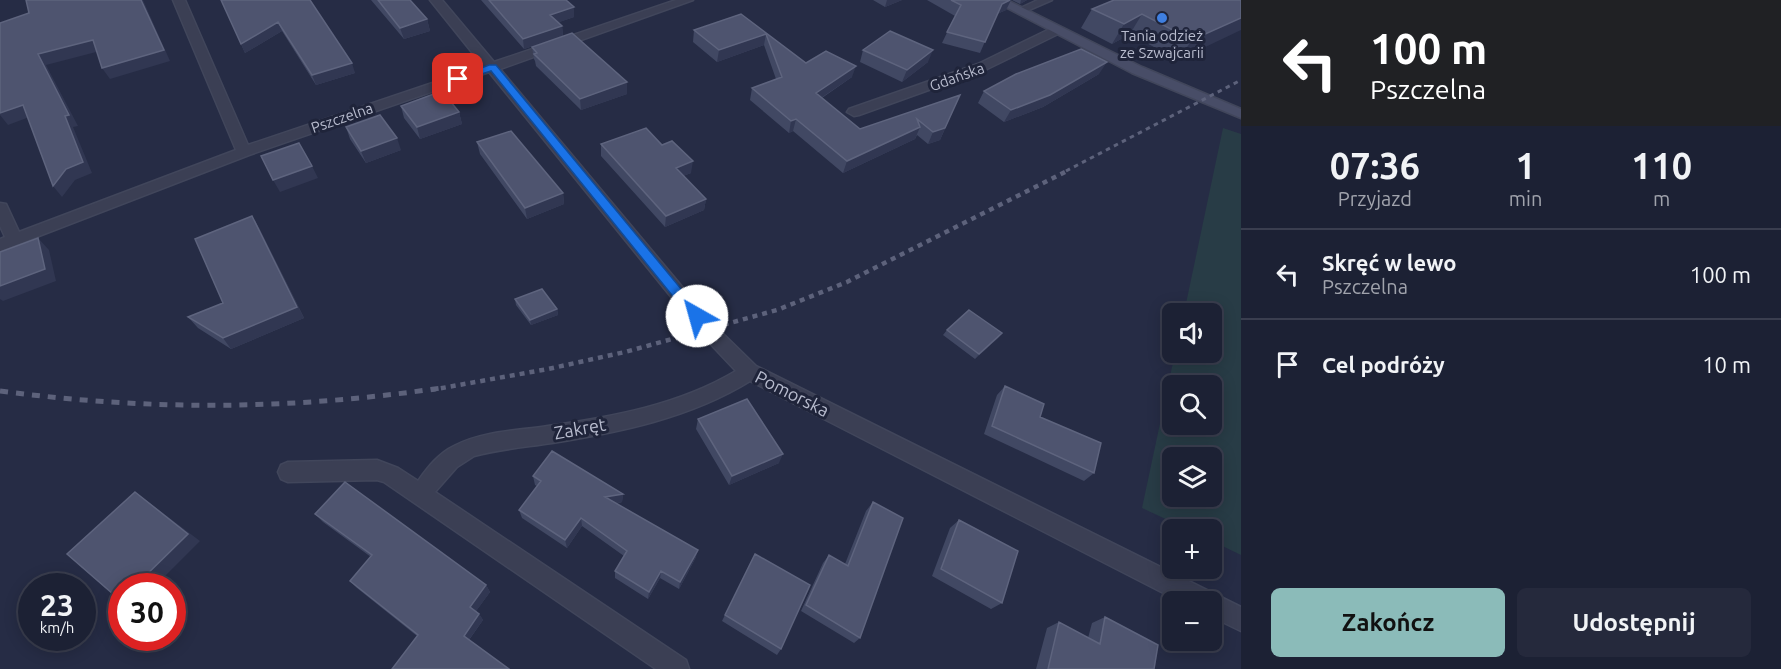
<!DOCTYPE html>
<html lang="pl">
<meta charset="utf-8">
<style>
:root{--surface:#1c2134;--page:#25293c;--text:#f1f3f6;--muted:#a0a3ac;--line:#3a3e4f;--accent:#8bbbb9}
body{margin:0;font-family:Ubuntu,sans-serif;background:var(--page);color:var(--text);height:100vh;display:flex;flex-direction:column;font-size:22px;white-space:nowrap}
*{box-sizing:border-box;margin:0}
p{font-size:20px;color:var(--muted)}
.icon{flex:none;width:33px;height:33px;fill:none;stroke:currentColor;stroke-width:2;stroke-linecap:round;stroke-linejoin:round}
.map{position:relative;flex:1;overflow:hidden}
.drawer{display:flex;flex-direction:column;background:var(--surface);width:540px}
.drawer>*{flex:none}
.banner{background:#202124;color:#fff;overflow:hidden}
.controls{position:absolute;left:1162px;top:303px;display:grid;gap:12px}
.controls a{display:grid;place-items:center;width:60px;height:60px;border-radius:9px;background:var(--surface);box-shadow:0 3px 15px #0003,0 0 0 2px var(--line);font-size:30px}
.speed{position:absolute;left:18px;top:573px;display:flex;gap:12px;font-size:30px;font-weight:700;text-align:center}
.speed>*{display:grid;place-content:center;width:78px;height:78px;border-radius:50%;background:var(--surface);box-shadow:0 3px 15px #0003,0 0 0 2px var(--line);line-height:1}
.speed small{font-size:15px;font-weight:400}
.speed .limit{border:9px solid #d22;background:#fff;color:#111}
.pin{position:absolute;display:grid;place-items:center;width:51px;height:51px;color:#fff;margin:-26px;border-radius:12px;box-shadow:0 3px 9px #0006}
.me{position:absolute;width:66px;margin:-33px;rotate:322deg;stroke-linejoin:round;filter:drop-shadow(0 0 4px #0008)}
.turn{display:flex;align-items:center;gap:21px;height:126px;padding:0 30px;font-size:27px}
.turn .icon{width:78px;height:78px;stroke-width:2.5}
.turn b{display:block;font-size:42px;line-height:51px}
.eta{display:flex;justify-content:space-evenly;align-items:center;height:102px;text-align:center}
.eta b{font-size:36px;font-weight:600;line-height:42px}
.action{display:flex;gap:12px;margin-top:auto;padding:12px 30px}
.action a{flex:1;height:69px;border-radius:9px;background:var(--accent);color:#111;font-size:24px;font-weight:600;line-height:69px;text-align:center}
.action a+a{background:var(--page);color:var(--text)}
ul{padding:0;list-style:none}
li{display:flex;align-items:center;gap:18px;height:90px;padding:0 30px;border-top:2px solid var(--line)}
li div{flex:1}
li b{display:block;font-size:22px}
li em{font-style:normal}
main{display:flex;flex:1;min-height:0}
.map>svg:first-child{display:block}
.green{fill:#283c46;fill-rule:evenodd}
.lines{fill:none;stroke-linecap:round;stroke-linejoin:round}
.lane-casing{stroke:#41465b;stroke-width:3}
.street-casing{stroke:#41465b;stroke-width:3}
.secondary-casing{stroke:#41465b;stroke-width:3}
.lane{fill:#3b3f54;fill-rule:evenodd}
.street{fill:#3b3f54;fill-rule:evenodd}
.secondary{fill:#484d67;fill-rule:evenodd}
.rail-far2{stroke:#5d627b;stroke-width:3;stroke-dasharray:4.5 4.5;stroke-linecap:butt}
.rail-far1{stroke:#5d627b;stroke-width:4.5;stroke-dasharray:5 5;stroke-linecap:butt}
.rail{stroke:#5d627b;stroke-width:5;stroke-dasharray:8 8;stroke-linecap:butt}
.wall{fill:#414863}
.shaded-wall{fill:#313752}
.building{fill:#4e546f;stroke:#5e647e;stroke-width:1.5}
.route{fill:#1a73e8;stroke:#114b97;stroke-width:1.5}
.shop-dot{fill:#3f7fe0;stroke:#1f243a;stroke-width:2}
.labels{text-anchor:middle;stroke-width:6;stroke-linejoin:round;paint-order:stroke}
.far-poi-label{font-size:15px;fill:#b8bcce;stroke:#1f243a}
.far-street-label{font-size:15px;fill:#b8bcce;stroke:#1f243a}
.street-label{font-size:18px;fill:#b8bcce;stroke:#1f243a}
</style>
<main>
<div class="map">
<svg width="1241" height="669" viewBox="0 0 1241 669">
<rect width="100%" height="100%" fill="#262c45"/>
<path class="green" d="M1223,128L1241,134V555L1212,541V530L1187,529L1142,508L1175,353L1212,352V314L1184,313ZM1173,386H1212V424H1173ZM1173,458H1212V496H1173Z"/>
<g class="lines">
<g class="lane-casing">
<path id="lane" d="M1038,0H1052L1022,13L1014,11Z"/>
</g>
<g class="street-casing">
<path id="street" d="M173,0H185L248,145L483,66L430,0H442L494,62L676,0H693L500,69L714,325L756,366L1241,607V631L1212,617V602H1181L750,381C690,418 620,432 552,443C526,447 500,449 474,456L457,467L435,492L686,660L689,669H656L384,482L377,480L288,482L281,479L278,472L281,465L288,462L377,460L398,468L418,481C428,467 439,453 454,446C483,431 516,431 548,426C612,417 679,405 736,371L702,335L489,72L249,155L0,251V239L5,237L0,226V203L6,204L19,232L236,150Z
M1056,26L1062,30L1060,33L987,69L859,115L854,116L847,112L849,109L978,64Z"/>
</g>
<g class="secondary-casing">
<path id="secondary" d="M992,0H1007L1142,67L1241,109V118L1132,73Z"/>
</g>
<use href="#lane" class="lane"/>
<use href="#street" class="street"/>
<use href="#secondary" class="secondary"/>
<path class="rail-far2" d="M1066,171L1241,80"/>
<path class="rail-far1" d="M431,390L548,369L625,352L777,310L847,282L1069,170"/>
<path class="rail" d="M0,391C152,411 290,410 441,388"/>
</g>
<path class="wall" d="M221,0H310L355,73L316,85L282,31L245,53Z
M371,0H410L427,19L430,31L404,39Z
M481,0H566L574,7V17L559,22L562,26L563,36L524,49Z
M873,0H902L885,7Z
M927,0H1011L1006,10L997,14L980,53L942,43L955,16Z
M1012,0H1027L1020,4Z
M1241,0L1178,60L1130,34L1112,44L1081,28L1092,9Z
M741,14L806,63L852,77L822,98L860,129L960,95L940,140L928,144L917,135L915,139L843,173L793,131L789,133L750,100L752,88L776,79L764,45L717,62L693,42L694,30Z
M532,47L627,94L581,110L536,66L535,61L534,59Z
M863,50L928,62L902,82L860,62Z
M1099,74L1043,107L1004,122L978,103L984,91Z
M401,106L459,112L462,124L420,139L404,118Z
M346,127L401,150L366,163L350,139Z
M477,142L563,193L564,204L527,219L480,154Z
M601,144L662,145L691,173L683,176L706,199L704,210L665,227L601,156Z
M252,216L259,228L304,318L231,349L198,328L188,317L223,303Z
M515,299L557,309L558,315L531,325L516,305Z
M947,330L1002,333L998,338L975,359L943,335Z
M1005,386L1094,473L1084,481L984,434L997,395Z
M698,419L779,463L729,485L696,429Z
M533,476L623,494L622,502L616,504L696,557L679,589L660,578L648,599L615,578V571L624,556L582,526L567,548L522,518L519,510L537,486L535,485Z
M873,502L860,638L854,643L801,611L823,563L829,555L845,564L866,511Z
M315,514L486,585L490,592L476,611L479,614L483,620L469,640L417,636L357,588L350,581L371,557L323,522Z
M959,520L1002,603L991,609L932,576L950,528Z
M755,554L781,649L777,655L722,621Z
M1105,617L1154,669H1036L1047,628L1059,622L1088,638L1092,623Z"/>
<path class="shaded-wall" d="M141,0H143L170,61L110,79L102,68Z
M887,0H902L885,7Z
M1011,0L1006,10L997,14L1002,4Z
M1021,0H1027L1020,4Z
M574,7V17L551,25L550,15Z
M1142,14L1130,34L1112,44L1124,24Z
M1241,18V30L1178,60L1192,40Z
M427,19L430,31L404,39L400,28Z
M278,22L282,31L245,53L241,44Z
M562,26L563,36L524,49L523,39Z
M766,34L764,45L717,62L719,50Z
M93,40L100,51L46,65L78,126L73,127L92,173L75,180L62,197L53,186L38,54Z
M933,50L928,62L902,82L907,70Z
M1107,62L1099,74L1043,107L1004,122L1011,110Z
M352,63L355,73L316,85L312,75Z
M856,66L852,77L812,104L816,93Z
M627,82V94L581,110L580,99Z
M23,105L32,116L8,125L0,115V113Z
M459,112L462,124L420,139L417,127Z
M796,119L793,131L789,133L791,121Z
M920,127L915,139L843,173L847,161Z
M945,128L940,140L928,144L933,132Z
M397,138L401,150L366,163L361,151Z
M693,161L691,173L675,179L676,168Z
M312,166L318,178L280,192L273,180Z
M563,193L564,204L527,219L525,208Z
M706,199L704,210L665,227L666,216Z
M252,216L259,228L304,318L231,349L223,338Z
M38,238L49,250L56,281L3,301L0,299V286Z
M557,309L558,315L531,325L530,320Z
M1002,333L998,338L975,359L979,354Z
M783,454L779,463L729,485L732,476Z
M135,492L200,541L155,586H135Z
M623,494L622,502L606,506L605,497Z
M581,518L582,526L567,548L565,540Z
M698,550L696,557L679,589L680,582Z
M661,571L660,578L648,599L649,592Z
M486,585L490,592L474,614L470,607Z
M479,614L483,620L468,641L464,636Z"/>
<path class="building" d="M26,0H141L164,50L102,68L93,40L38,54L69,115L65,116L83,162L66,169L53,186L23,105L0,113V23L29,13Z
M221,0H310L352,63L312,75L278,22L241,44Z
M378,0H410L427,19L400,28Z
M489,0H566L574,7L550,15L562,26L523,39Z
M951,0H1010L1002,4L985,42L947,32L961,5Z
M1114,0H1241V18L1192,40L1142,14L1124,24L1092,9Z
M741,14L806,63L826,51L856,66L816,93L860,129L960,95L945,128L933,132L917,119L920,127L847,161L796,119L791,121L752,88L782,77L766,34L719,50L694,30Z
M890,31L933,50L907,70L863,50Z
M572,33L627,82L580,99L534,54L537,53L532,47Z
M1081,49L1107,62L1050,95L1011,110L984,91L1016,74Z
M442,91L459,112L417,127L401,106Z
M380,115L397,138L361,151L346,127Z
M646,128L662,145L672,141L693,161L676,168L706,199L666,216L601,144Z
M511,131L563,193L525,208L477,142Z
M299,143L312,166L273,180L261,156Z
M252,216L297,307L223,338L188,317L223,303L195,239Z
M38,238L45,269L0,286V252Z
M542,289L557,309L530,320L515,299Z
M969,310L1002,333L979,354L947,330Z
M1005,386L1044,404L1040,417L1101,443L1094,473L992,426Z
M747,399L783,454L732,476L698,419Z
M552,451L623,494L605,497L698,550L680,582L661,571L649,592L615,571L627,551L581,518L565,540L519,510L541,481L533,476Z
M345,482L486,585L470,607L479,614L464,636L509,669H392L418,635L350,581L372,555L315,514Z
M135,492L188,534L135,586H122L121,601L67,554Z
M873,502L903,518L860,638L806,605L829,555L848,566Z
M959,520L1018,551L1002,603L941,569Z
M755,554L810,585L781,649L725,615Z
M1105,617L1158,645L1154,669H1048L1059,622L1100,644Z"/>
<path class="route" d="M489,65H496L701,313V320H692L491,71L458,82L453,79Z"/>
<circle class="shop-dot" cx="1162" cy="18" r="6"/>
<g class="labels">
<g class="far-poi-label">
<text x="1162" y="41">Tania odzież<tspan x="1162" dy="17">ze Szwajcarii</tspan></text>
</g>
<g class="far-street-label">
<text transform="translate(957 77) rotate(-20)" y="5">Gdańska</text>
<text transform="translate(342 118) rotate(-19)" y="5">Pszczelna</text>
</g>
<g class="street-label">
<text transform="translate(792 394) rotate(27)" y="6">Pomorska</text>
<text transform="translate(580 429) rotate(-10)" y="6">Zakręt</text>
</g>
</g>
</svg>
<div class="controls">
<a><svg class="icon" aria-label="sound" viewBox="0 0 24 24"><path d="M4 9h4l5-4v14l-5-4H4zM17 9q2 3 0 6"/></svg></a>
<a><svg class="icon" aria-label="search" viewBox="0 0 24 24"><circle cx="10" cy="10" r="6"/><path d="M15 15l6 6"/></svg></a>
<a><svg class="icon" aria-label="layers" viewBox="0 0 24 24"><path d="M12 4l9 5-9 5-9-5zM3 14l9 5 9-5"/></svg></a>
<a>+</a>
<a>−</a>
</div>
<div class="speed"><div>23<small>km/h</small></div><div class="limit">30</div></div>
<div class="pin" style="left:458px;top:79px;background:#d93025"><svg class="icon" aria-label="arrive" viewBox="0 0 24 24"><path d="M6 21V4h12l-3 4 3 4H6"/></svg></div>
<svg class="me" style="left:697px;top:316px" viewBox="-20 -20 40 40"><circle r="19" fill="#fff"/><path d="M0-13L10 11 0 6-10 11z" fill="#1a73e8"/></svg>
</div>
<section class="drawer">
<div class="banner">
<div class="turn"><svg class="icon" aria-label="left" viewBox="0 0 24 24"><path d="M17 20v-9H6M10 6l-5 5 5 5"/></svg><div><b>100 m</b>Pszczelna</div></div>
</div>
<div class="eta">
<div><b>07:36</b><p>Przyjazd</p></div>
<div><b>1</b><p>min</p></div>
<div><b>110</b><p>m</p></div>
</div>
<ul>
<li><svg class="icon" aria-label="left" viewBox="0 0 24 24"><path d="M17 20v-9H6M10 6l-5 5 5 5"/></svg><div><b>Skręć w lewo</b><p>Pszczelna</p></div><em>100 m</em></li>
<li><svg class="icon" aria-label="arrive" viewBox="0 0 24 24"><path d="M6 21V4h12l-3 4 3 4H6"/></svg><div><b>Cel podróży</b></div><em>10 m</em></li>
</ul>
<div class="action"><a>Zakończ</a><a>Udostępnij</a></div>
</section>
</main>
